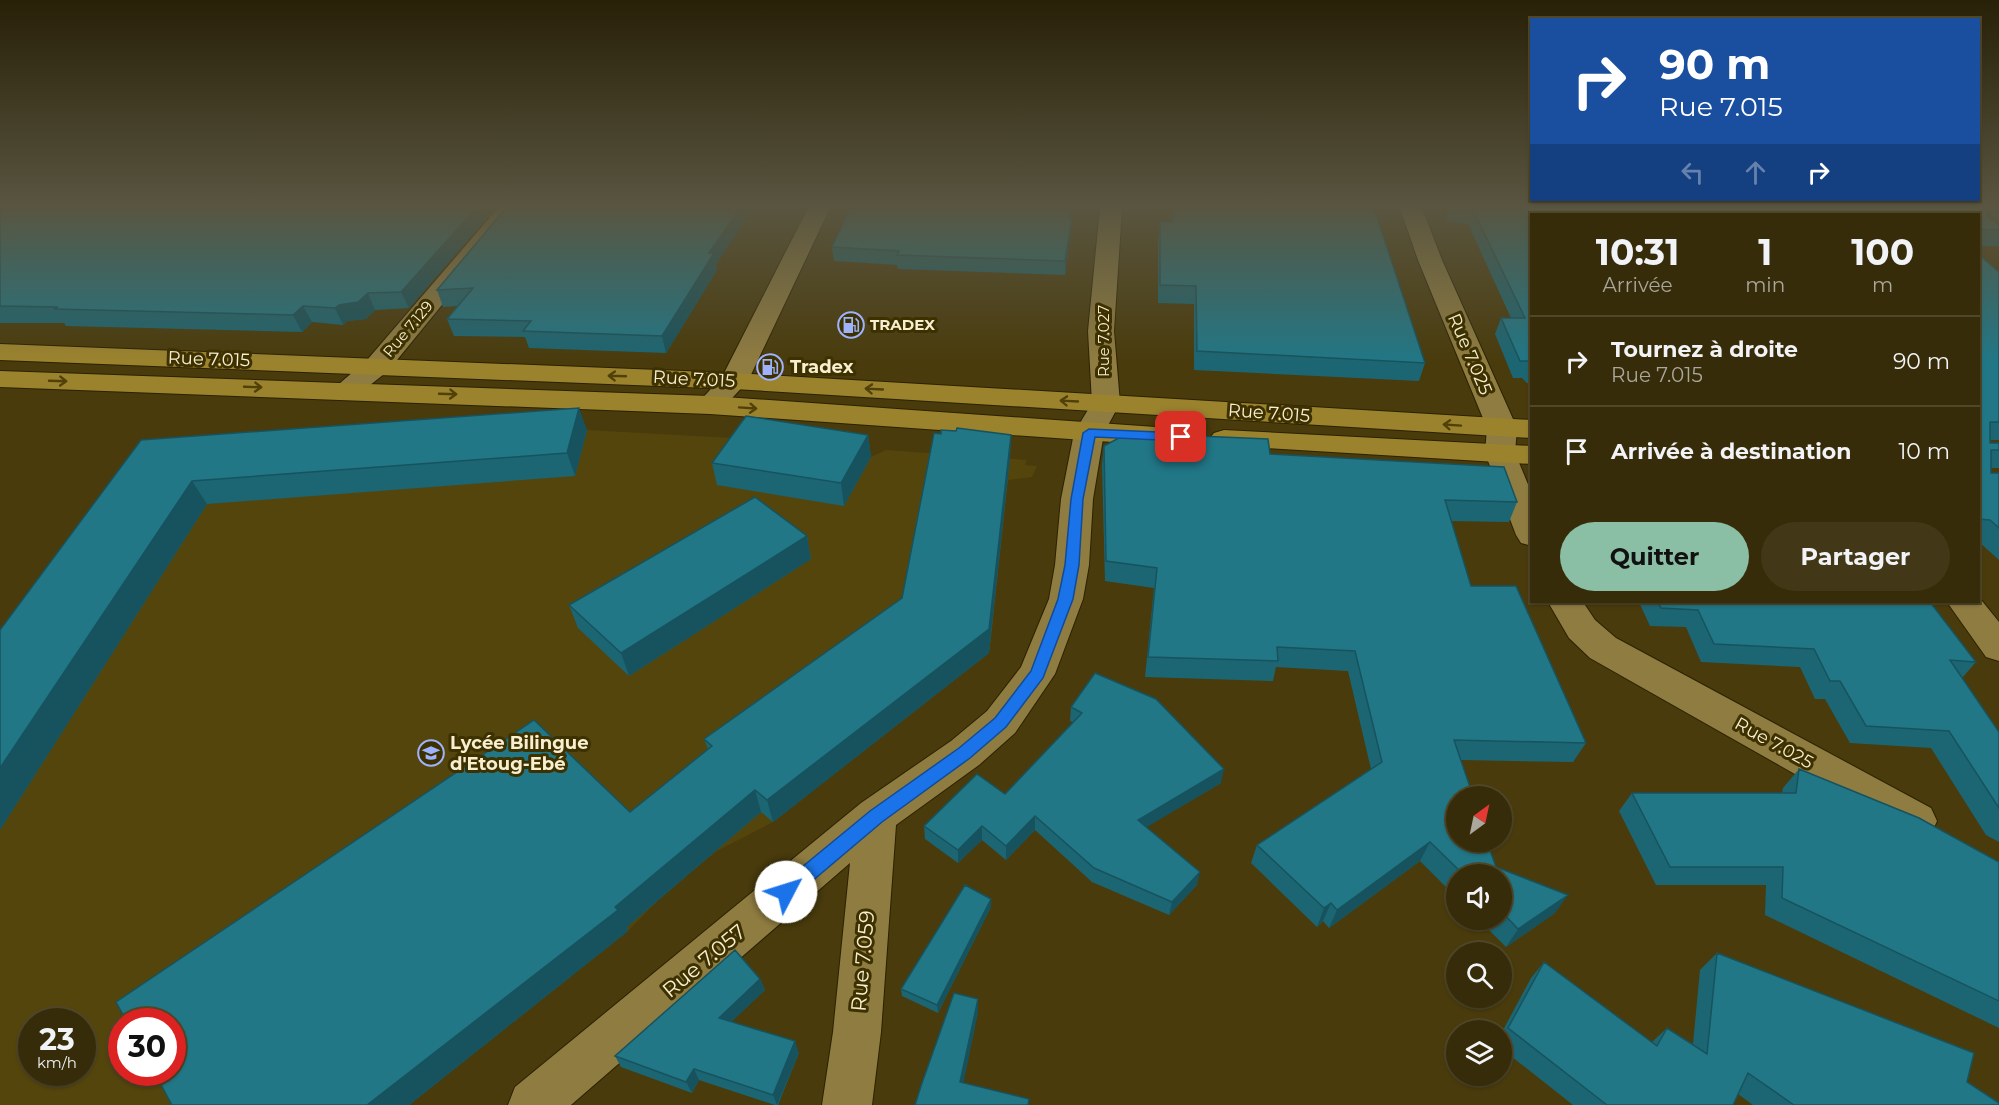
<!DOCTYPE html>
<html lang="fr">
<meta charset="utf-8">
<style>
:root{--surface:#372c09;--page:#423817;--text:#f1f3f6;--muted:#aaa79c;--line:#51482a;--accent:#8abfa5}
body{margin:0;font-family:Montserrat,sans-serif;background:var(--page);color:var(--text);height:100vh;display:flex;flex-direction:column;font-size:22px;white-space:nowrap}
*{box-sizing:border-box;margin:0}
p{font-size:20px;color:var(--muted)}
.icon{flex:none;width:33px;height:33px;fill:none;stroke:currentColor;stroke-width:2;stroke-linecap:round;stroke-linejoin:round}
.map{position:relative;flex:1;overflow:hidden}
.details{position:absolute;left:1530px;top:213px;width:450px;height:390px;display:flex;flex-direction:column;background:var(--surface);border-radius:0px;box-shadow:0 2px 4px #0004,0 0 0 2px var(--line)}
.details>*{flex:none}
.top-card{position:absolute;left:1530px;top:18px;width:450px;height:183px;border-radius:0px;box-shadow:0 2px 4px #0004,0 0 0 2px var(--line);background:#1a4fa0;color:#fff;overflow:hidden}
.needle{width:39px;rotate:33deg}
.fabs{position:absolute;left:1446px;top:786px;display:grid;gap:12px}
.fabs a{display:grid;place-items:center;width:66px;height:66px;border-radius:50%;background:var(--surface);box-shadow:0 2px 4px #0004,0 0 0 2px var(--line);font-size:30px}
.speed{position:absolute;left:18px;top:1008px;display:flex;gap:12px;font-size:30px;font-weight:700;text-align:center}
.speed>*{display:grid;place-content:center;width:78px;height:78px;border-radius:50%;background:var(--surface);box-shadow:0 2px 4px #0004,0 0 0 2px var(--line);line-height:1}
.speed small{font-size:15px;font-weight:400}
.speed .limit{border:9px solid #d22;background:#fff;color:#111}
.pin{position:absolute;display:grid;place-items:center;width:51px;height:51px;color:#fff;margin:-26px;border-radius:12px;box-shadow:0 3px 9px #0006}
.me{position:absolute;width:66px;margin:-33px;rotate:50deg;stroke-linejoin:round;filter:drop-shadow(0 0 4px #0008)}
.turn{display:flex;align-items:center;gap:21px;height:126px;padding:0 30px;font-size:27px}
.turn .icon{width:78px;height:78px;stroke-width:2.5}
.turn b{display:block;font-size:42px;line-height:51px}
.lanes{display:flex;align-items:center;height:57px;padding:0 30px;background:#0003;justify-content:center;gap:30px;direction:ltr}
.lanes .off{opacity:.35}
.eta{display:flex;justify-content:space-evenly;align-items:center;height:102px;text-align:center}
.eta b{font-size:36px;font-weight:700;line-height:42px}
.button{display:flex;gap:12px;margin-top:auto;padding:12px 30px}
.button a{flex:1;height:69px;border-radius:36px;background:var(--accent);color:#111;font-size:24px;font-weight:700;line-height:69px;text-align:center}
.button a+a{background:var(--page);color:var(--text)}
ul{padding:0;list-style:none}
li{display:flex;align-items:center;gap:18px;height:90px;padding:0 30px;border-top:2px solid var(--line)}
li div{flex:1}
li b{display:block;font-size:22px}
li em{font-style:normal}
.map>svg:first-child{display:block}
.built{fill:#54450d;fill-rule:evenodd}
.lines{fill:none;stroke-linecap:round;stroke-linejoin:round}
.minor-casing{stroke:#2c2203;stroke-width:2}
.secondary-casing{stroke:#2c2203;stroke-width:2}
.minor{fill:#8f7c41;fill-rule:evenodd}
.secondary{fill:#9b832e;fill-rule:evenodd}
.wall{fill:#1c6673}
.shaded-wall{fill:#17535e}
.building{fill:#217786;stroke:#17535e;stroke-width:1.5}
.oneway{stroke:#514109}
.route{fill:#1a73e8;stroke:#114b97;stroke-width:1.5}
.labels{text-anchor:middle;stroke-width:6;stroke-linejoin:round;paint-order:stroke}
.far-poi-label{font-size:15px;font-weight:bold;fill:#f8eed0;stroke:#3e3100;text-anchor:start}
.far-street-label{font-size:15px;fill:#f8eed0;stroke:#3e3100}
.street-label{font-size:18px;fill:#f8eed0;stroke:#3e3100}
.poi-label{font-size:18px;font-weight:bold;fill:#f8eed0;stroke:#3e3100;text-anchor:start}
.near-street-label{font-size:21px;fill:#f8eed0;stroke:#3e3100}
</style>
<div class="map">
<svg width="1999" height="1105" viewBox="0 0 1999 1105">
<rect width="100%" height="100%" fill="#493b0c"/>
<path class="built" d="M587,430L751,439L871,457L886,450L1027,460L1025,465L1037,466L1032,477L1008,480L990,648L773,822L715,852L657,901L628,931L409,1105H0V683L157,462ZM32,1022H82V1072H32ZM122,1022H172V1072H122Z"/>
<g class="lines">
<g class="minor-casing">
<path id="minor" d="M498,208H521L388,371L356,396L346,398L336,396L332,390L368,359Z
M808,208H830L748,381L720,411L710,414L700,411L696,405L722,377Z
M1100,208H1122L1114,331L1120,403L1104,433L1093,499L1089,565L1083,599L1055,674L1015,733L979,765L896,825L881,1032L872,1105H822L833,1032L850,863L571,1105H508L515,1087L861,803L951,741L987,711L1021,667L1049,599L1055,565L1061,499L1074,433L1092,403L1088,331Z
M1400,208H1422L1442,260L1517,428L1515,453L1532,494V546L1521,543L1516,535L1485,453L1487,428L1418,260Z
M1978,596L1999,622V661L1986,657L1947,602H1978Z
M1548,602H1583L1595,620L1616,638L1931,808L1937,821L1931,834L1916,839L1901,834L1590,658L1569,638Z"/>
</g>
<g class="secondary-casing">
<path id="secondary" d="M0,344L734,373L1532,420V438L734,389L0,360Z
M0,371L710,396L1170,428L1180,431L1185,437L1180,443L1170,446L710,414L0,387Z
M1224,430L1532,446V464L1214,445L1209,439L1214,433Z"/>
</g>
<use href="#minor" class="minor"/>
<use href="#secondary" class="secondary"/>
</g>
<path class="wall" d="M0,208L487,217L409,308L375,310L366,319L347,321L343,325L312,322L302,332L66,326L64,323H0Z
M506,208H749L750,213L716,264L717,270L666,353L529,348L525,337L454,336L447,319L458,306L443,307L437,290Z
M850,208H1075L1072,218L1071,231L1065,275L898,269L897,265L834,261L832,247Z
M1172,208H1374L1425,363L1419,381L1194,370V304L1158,303V238L1160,221L1171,222Z
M1447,208H1999V222L1987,211V216L1999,225V246H1978V214H1532V383H1527L1522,378H1513L1495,334L1501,318H1511L1468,224L1447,221Z
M1978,254L1999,272V440H1990V443H1999V468H1991V473H1999V560L1978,541Z
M587,430L575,476L207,504L0,830V630L141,440Z
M941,434L1011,435L1010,458L989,653L773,822L761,812L627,927L628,931L409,1105H172L630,812L708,749L704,739L902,598Z
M868,435L871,457L844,506L717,485L712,463Z
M1104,446L1270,454L1517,502L1509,522L1451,521L1471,586L1586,743L1573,762L1461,760L1496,867L1555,913L1506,947L1479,920H1502V874H1456V897L1420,861L1329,928L1323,921L1317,927L1251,863L1257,845L1371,769L1348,671L1276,667L1273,681L1145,677L1154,588L1105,581L1102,465Z
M807,536L811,559L629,676L578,628L569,605Z
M1639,602H1930L1976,662L1962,678L1999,732V842L1986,835L1931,748L1850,743L1825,699H1815L1800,667L1701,662L1686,627L1650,626Z
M1071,707L1221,783L1146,827L1197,885L1169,915L1092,882L1035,830L1006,860L982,840L958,863L925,839L924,826L1005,794L1073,722L1070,721Z
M1799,769L1999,862V1028L1765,915L1766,885H1656L1619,811L1632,793H1782L1783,788Z
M991,907L938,1013L902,996L901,989Z
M1717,953L1967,1082L1999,1105H1753L1738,1094L1733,1105H1573L1502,1049V1032L1531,978L1544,962L1652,1042L1667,1028L1693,1044L1700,970Z
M760,979L765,990L731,1022L799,1053L778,1105H775L699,1080L692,1093L621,1067L615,1056Z"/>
<path class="shaded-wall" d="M476,208H484L487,217L409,308L401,292Z
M740,208H749L750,213L716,264L717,270L666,353L662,336L709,253Z
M1071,208H1075L1068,231L1069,217Z
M1072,218L1071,231L1065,275V261Z
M368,293L375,310L366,319L347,321L343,325L335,308L339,305Z
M303,306L312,322L302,332L293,315Z
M579,408L587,430L575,476L567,453Z
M868,435L871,457L844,506L841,483Z
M1011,435L1010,458L989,653L773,822L767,800Z
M192,481L207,504L0,830V768Z
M807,536L811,559L629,676L621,653Z
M1224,769L1221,783L1135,834L1138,820Z
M755,790L761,812L627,927L628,931L409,1105H367L615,907Z
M1035,816V830L1006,860V846Z
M982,826V840L958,863V850Z
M1430,842L1420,861L1329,928L1337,910Z
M1200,872L1197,885L1169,915L1172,902Z
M1568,895L1555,913L1506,947L1518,929Z
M991,899V907L938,1013L937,1005Z
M1331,903L1323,921L1317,927L1324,908Z
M760,979L765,990L724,1029L719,1018Z
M978,999V1013L961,1095L960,1082Z
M795,1041L799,1053L777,1105L773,1095Z
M694,1069L699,1080L692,1093L686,1082Z"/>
<path class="building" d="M0,208H476L401,292L368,293L358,302L339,305L335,308L303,306L293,315L54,309L58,307L0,306Z
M506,208H740L709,253H714L662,336L523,331L531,321L447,319L473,288L437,290Z
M850,208H1071L1069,217L1072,218L1065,261L897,255L899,251L832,247Z
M1173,208H1374L1425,363L1197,351L1196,286L1160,285V221L1173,222Z
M1472,208H1987V216L1999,225V230L1978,229V214H1532V364L1528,361H1520L1501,318H1525Z
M1978,254L1999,272V422H1990V443H1999V450H1991V473H1999V528L1990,520L1978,519Z
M579,408L567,453L192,481L0,768V630L141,440Z
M746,416L868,435L841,483L712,463Z
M957,428L1011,435L989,629L767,800L755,790L615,907L618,910L367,1105H172L154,1072H172V1022H127L116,1002L534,720L630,812L712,746L704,739L902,598L934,433L941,434V430L956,431Z
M1128,433L1268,439L1270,454L1504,467L1517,502L1445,500L1471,586H1516L1586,743L1454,740L1473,796H1456V842H1487L1496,867L1568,895L1518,929L1502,912V874H1463L1430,842L1337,910L1331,903L1324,908L1257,845L1382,762L1355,651L1277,647L1278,661L1148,657L1157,568L1106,561L1104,446Z
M755,497L807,536L621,653L569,605Z
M1658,602H1930L1976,662L1950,660L1999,732V808L1949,731L1866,726L1840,681H1830L1814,649L1714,644L1698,610L1661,608Z
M1095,673L1156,699L1224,769L1138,820L1200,872L1172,902L1094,868L1035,816L1006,846L982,826L958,850L924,826L977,774L1005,794L1082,713L1071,707Z
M1799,769L1919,818L1999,862V1001L1782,898L1783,867H1670L1632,793H1796Z
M965,885L991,899L937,1005L901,989Z
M735,950L760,979L719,1018L795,1041L773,1095L694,1069L686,1082L615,1056Z
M1717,953L1974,1053L1967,1082L1999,1103V1105H1794L1748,1073L1733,1105H1607L1508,1028L1544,962L1657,1046L1667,1028L1707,1054Z
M954,993L978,999L960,1082L1029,1099L1028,1105H915L922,1083Z"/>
<defs><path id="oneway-shaft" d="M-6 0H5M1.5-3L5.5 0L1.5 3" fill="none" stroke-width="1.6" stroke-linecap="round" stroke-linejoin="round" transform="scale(1.5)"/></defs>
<g class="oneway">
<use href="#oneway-shaft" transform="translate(617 376) rotate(-178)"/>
<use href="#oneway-shaft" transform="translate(58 381) rotate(2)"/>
<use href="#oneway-shaft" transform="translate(253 387) rotate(2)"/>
<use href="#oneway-shaft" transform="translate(874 389) rotate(-177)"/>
<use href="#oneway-shaft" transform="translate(448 394) rotate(2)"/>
<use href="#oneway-shaft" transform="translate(1069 401) rotate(-177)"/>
<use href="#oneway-shaft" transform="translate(748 408) rotate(4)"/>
<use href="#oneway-shaft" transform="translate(1452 425) rotate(-176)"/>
</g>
<linearGradient id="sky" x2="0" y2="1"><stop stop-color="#282007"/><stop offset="0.57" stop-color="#595540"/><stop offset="1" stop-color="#595540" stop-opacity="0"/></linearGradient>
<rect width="1999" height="362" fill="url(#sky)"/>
<path class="route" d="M1089,429L1181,433L1187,437L1181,441L1095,437L1083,499L1079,565L1073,599L1043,678L1006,727L970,758L882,822L792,898L786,901L779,898L777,892L779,886L870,811L959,748L995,718L1031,671L1058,599L1065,565L1071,499L1083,433Z"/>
<defs>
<g id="fuel-ring" transform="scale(1.35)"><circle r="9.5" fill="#3e3100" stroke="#9fb3fd" stroke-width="1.5"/><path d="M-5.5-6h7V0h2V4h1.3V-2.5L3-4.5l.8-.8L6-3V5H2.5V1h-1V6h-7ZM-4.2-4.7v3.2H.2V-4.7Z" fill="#9fb3fd"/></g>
<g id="school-ring" transform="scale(1.35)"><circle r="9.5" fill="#3e3100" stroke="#9fb3fd" stroke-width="1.5"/><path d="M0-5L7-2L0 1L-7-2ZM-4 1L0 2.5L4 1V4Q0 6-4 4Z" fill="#9fb3fd"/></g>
</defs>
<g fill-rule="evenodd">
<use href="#fuel-ring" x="851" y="325"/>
<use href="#fuel-ring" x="770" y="367"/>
<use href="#school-ring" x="431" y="753"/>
</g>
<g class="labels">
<g class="far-poi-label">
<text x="870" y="330">TRADEX</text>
</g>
<g class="far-street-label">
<text transform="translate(408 329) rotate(-50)" y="5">Rue 7.129</text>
<text transform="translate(1104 341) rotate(-90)" y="5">Rue 7.027</text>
</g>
<g class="street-label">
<text transform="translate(1470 354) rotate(67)" y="6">Rue 7.025</text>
<text transform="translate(209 359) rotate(2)" y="6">Rue 7.015</text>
<text transform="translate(694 379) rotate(3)" y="6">Rue 7.015</text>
<text transform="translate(1269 413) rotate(4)" y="6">Rue 7.015</text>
<text transform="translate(1774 743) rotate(29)" y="6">Rue 7.025</text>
</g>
<g class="poi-label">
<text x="790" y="373">Tradex</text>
<text x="450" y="749">Lycée Bilingue<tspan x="450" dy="21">d'Etoug-Ebé</tspan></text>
</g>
<g class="near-street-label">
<text transform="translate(704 961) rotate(-40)" y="7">Rue 7.057</text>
<text transform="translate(863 961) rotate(-85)" y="7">Rue 7.059</text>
</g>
</g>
</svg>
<div class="fabs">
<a><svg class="needle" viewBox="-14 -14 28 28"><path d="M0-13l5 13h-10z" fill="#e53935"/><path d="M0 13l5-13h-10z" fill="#aaa79c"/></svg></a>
<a><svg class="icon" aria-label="sound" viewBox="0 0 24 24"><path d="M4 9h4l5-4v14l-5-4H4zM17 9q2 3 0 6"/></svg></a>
<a><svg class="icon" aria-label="search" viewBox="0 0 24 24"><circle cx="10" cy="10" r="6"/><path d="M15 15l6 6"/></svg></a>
<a><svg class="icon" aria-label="layers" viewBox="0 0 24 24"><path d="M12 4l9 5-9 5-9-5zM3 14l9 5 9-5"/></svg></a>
</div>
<div class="speed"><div>23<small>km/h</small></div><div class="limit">30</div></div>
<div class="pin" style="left:1181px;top:437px;background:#d93025"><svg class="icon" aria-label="arrive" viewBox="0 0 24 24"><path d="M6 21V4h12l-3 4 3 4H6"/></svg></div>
<svg class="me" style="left:786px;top:892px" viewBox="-20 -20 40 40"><circle r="19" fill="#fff"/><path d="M0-13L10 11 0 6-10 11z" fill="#1a73e8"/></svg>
<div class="top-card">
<div class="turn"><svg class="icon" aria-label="right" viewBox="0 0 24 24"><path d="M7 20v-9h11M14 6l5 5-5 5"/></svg><div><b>90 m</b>Rue 7.015</div></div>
<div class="lanes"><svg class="icon off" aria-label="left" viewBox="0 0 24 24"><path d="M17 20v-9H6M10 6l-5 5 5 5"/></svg><svg class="icon off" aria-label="ahead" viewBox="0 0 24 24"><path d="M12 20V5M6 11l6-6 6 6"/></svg><svg class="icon" aria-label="right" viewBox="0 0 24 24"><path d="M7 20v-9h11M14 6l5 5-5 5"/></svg></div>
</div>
<section class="details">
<div class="eta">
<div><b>10:31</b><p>Arrivée</p></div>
<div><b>1</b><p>min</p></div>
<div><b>100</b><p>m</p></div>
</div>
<ul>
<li><svg class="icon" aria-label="right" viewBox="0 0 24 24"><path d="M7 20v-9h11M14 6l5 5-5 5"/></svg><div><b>Tournez à droite</b><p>Rue 7.015</p></div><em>90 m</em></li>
<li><svg class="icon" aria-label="arrive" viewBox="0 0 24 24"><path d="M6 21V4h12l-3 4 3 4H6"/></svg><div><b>Arrivée à destination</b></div><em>10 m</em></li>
</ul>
<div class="button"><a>Quitter</a><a>Partager</a></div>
</section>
</div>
